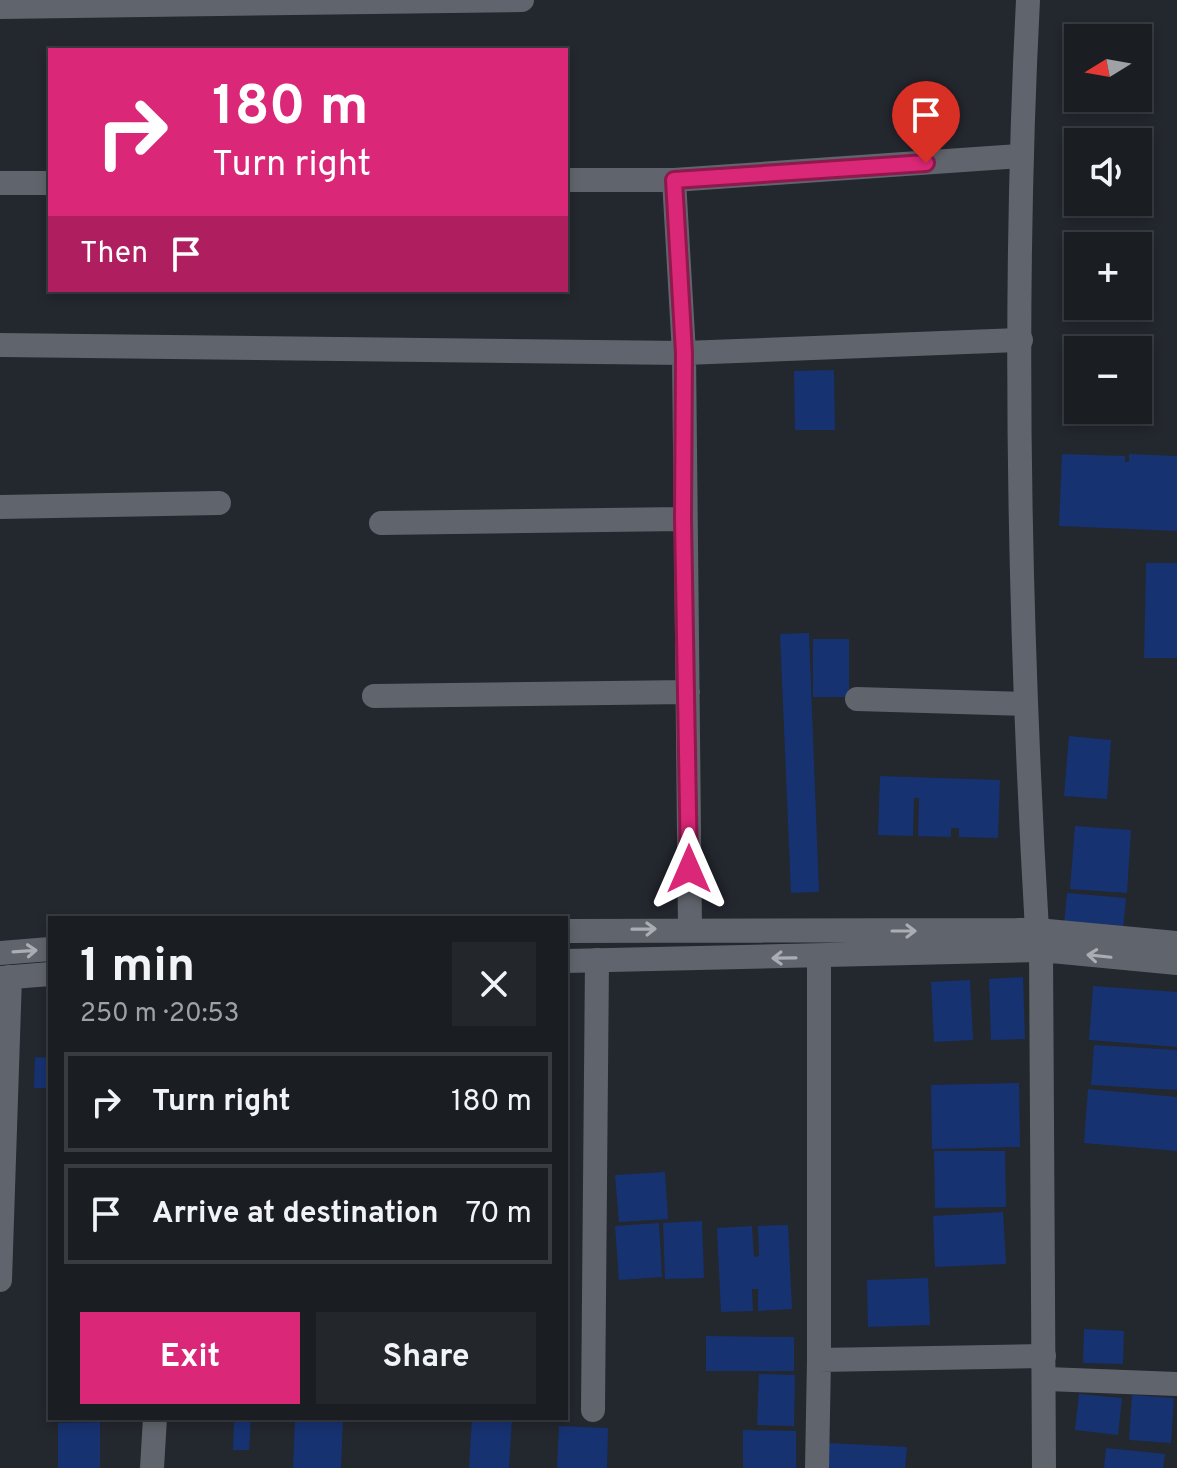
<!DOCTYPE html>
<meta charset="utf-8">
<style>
:root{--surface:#1a1d22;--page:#23262a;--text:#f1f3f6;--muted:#9fa2a5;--line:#383b40;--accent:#db2777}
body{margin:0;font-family:Overpass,sans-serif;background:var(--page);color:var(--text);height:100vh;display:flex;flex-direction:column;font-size:30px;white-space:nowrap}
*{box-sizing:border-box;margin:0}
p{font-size:26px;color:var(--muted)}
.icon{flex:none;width:44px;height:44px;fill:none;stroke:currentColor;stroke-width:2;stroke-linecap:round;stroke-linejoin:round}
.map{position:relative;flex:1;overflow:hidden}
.details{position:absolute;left:48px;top:916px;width:520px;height:504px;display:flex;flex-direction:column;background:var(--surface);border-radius:0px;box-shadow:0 4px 12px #0003,0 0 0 2px var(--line)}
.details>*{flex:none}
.banner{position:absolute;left:48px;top:48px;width:520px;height:244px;border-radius:0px;box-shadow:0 4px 12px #0003,0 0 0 2px var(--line);background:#db2777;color:#fff;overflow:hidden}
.needle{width:52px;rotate:259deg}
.fabs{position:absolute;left:1064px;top:24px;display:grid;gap:16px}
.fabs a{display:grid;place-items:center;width:88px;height:88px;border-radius:0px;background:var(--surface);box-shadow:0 4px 12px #0003,0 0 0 2px var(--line);font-size:40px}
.pin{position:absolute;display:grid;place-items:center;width:68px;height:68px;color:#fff;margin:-82px -34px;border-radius:50% 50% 50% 0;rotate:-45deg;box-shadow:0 0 8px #0007}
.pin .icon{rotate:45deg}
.me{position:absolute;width:88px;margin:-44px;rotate:0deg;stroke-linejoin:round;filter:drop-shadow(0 0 6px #0008)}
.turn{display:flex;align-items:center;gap:28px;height:168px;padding:0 32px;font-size:36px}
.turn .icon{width:104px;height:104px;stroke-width:2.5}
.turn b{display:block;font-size:56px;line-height:68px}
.then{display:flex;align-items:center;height:76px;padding:0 32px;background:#0003;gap:16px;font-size:30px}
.round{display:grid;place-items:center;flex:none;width:84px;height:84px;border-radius:0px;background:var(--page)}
.head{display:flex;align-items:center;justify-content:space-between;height:136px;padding:0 32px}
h1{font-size:48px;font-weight:700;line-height:60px}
.action{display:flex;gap:16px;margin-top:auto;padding:16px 32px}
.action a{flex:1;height:92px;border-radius:0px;background:var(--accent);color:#fff;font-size:32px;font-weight:700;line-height:92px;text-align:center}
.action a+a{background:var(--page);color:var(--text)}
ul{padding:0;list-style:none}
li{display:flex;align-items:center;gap:24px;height:100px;margin:0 16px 12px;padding:0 16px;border:4px solid var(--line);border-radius:0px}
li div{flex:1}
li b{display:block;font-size:30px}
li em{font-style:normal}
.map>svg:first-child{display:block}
.building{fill:#173271}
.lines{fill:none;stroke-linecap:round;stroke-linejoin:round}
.street{stroke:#60646c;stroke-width:24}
.secondary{stroke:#60646c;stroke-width:24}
.oneway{stroke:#aaaeb4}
.route-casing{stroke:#8e194d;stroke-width:20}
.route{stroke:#db2777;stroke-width:14}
</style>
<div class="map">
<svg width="1177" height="1468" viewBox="0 0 1177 1468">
<rect width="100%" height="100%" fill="#23272e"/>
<path class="building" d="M834,370L835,430H795L794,371Z
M1062,454L1125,456V462H1129V454L1177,456V531L1059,526Z
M1146,563H1177V658H1144Z
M809,633L819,892L791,893L780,634Z
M813,639H849V697H813Z
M1069,736L1111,740L1107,799L1064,796Z
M880,776L1000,780L998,838L959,837V828H951V837L918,836L919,798H914L913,836L878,835Z
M1075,826L1131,830L1127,893L1070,889Z
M1067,893L1126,898L1123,930L1064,925Z
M1023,977L1025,1039L991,1040L989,979Z
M970,980L973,1040L934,1042L931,982Z
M1093,986L1177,992V1047L1089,1040Z
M1094,1045L1177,1050V1090L1091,1085Z
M35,1057L50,1058V1088H34Z
M1019,1083L1020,1147L932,1149L931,1085Z
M1088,1089L1177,1097V1151L1084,1143Z
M934,1151H1005L1006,1207L935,1208Z
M665,1172L668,1219L619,1222L615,1175Z
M1003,1212L1006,1264L935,1267L933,1216Z
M702,1221L704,1278L665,1279L663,1223Z
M659,1223L662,1277L619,1280L615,1226Z
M788,1225L792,1309L758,1311V1289H752L753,1311L721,1312L717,1228L752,1226L754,1257L759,1256L758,1226Z
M928,1278L930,1325L868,1327L867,1280Z
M1084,1329L1124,1331L1123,1364L1083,1363Z
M706,1336L794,1337V1371H706Z
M759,1374L795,1375L794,1426L757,1425Z
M1079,1394L1122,1398L1118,1435L1075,1430Z
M1132,1395L1174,1398L1171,1443L1129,1440Z
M234,1418H251L249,1450H233Z
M295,1418H343L341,1468H293Z
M472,1418H512L509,1468H469Z
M100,1422V1468H58V1423Z
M559,1426L608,1428L607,1468H557Z
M743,1430L796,1431V1468H743Z
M828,1443L907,1447L905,1468H827Z
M1106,1448L1165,1454L1163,1468H1104Z"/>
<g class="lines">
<path class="street" d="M0,7L522,0
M566,180H674L1020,156
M674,180L684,353L690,928
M0,183H50
M0,345L684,353L1021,340
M0,507L219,503
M381,523L683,519
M374,696L688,692
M857,699L1024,704
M819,958V1360L1044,1356
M0,1280L10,977
M1047,1379L1177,1384
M593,1410L597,960
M152,1468L155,1418
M817,1468L819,1360"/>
<path class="secondary" d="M1028,0C1012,309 1019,621 1037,930
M566,931L1037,930L1177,943
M1041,950L1044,1468
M0,953L50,949
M566,961L1041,950L1177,963
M0,978L50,974"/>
</g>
<defs><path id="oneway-shaft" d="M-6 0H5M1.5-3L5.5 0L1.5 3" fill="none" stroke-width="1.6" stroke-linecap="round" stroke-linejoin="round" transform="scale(2)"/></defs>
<g class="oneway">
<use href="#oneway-shaft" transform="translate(644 929) rotate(-1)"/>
<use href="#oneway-shaft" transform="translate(904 931)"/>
<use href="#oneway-shaft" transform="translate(25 951) rotate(-4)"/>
<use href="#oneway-shaft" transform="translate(1099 956) rotate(-174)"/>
<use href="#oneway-shaft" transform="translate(784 958) rotate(179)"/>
</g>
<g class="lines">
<g class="route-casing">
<path id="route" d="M689,869L683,519L684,353L674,180L926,163"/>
</g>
<use href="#route" class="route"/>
</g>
</svg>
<div class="fabs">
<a><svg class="needle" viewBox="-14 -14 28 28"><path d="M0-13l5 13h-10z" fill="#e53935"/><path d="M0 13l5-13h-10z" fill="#9fa2a5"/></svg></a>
<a><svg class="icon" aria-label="sound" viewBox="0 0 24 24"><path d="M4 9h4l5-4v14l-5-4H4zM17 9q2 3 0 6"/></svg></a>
<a>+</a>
<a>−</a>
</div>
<div class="pin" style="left:926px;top:163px;background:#d93025"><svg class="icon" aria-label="arrive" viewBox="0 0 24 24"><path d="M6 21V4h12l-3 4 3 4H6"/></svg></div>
<svg class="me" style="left:689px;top:869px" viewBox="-20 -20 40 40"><path d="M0-17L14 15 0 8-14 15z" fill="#db2777" stroke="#fff" stroke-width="4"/></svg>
<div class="banner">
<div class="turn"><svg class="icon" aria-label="right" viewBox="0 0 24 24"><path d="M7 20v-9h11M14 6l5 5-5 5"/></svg><div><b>180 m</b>Turn right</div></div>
<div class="then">Then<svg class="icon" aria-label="arrive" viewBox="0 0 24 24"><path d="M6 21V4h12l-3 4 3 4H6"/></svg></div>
</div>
<section class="details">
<div class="head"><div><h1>1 min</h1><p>250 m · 20:53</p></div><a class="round"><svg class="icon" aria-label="close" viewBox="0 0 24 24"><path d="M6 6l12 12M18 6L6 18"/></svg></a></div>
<ul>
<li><svg class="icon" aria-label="right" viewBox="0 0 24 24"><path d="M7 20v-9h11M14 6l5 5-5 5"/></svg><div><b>Turn right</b></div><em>180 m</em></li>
<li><svg class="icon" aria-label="arrive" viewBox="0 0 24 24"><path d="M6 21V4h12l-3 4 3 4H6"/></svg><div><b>Arrive at destination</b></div><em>70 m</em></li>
</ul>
<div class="action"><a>Exit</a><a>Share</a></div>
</section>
</div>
